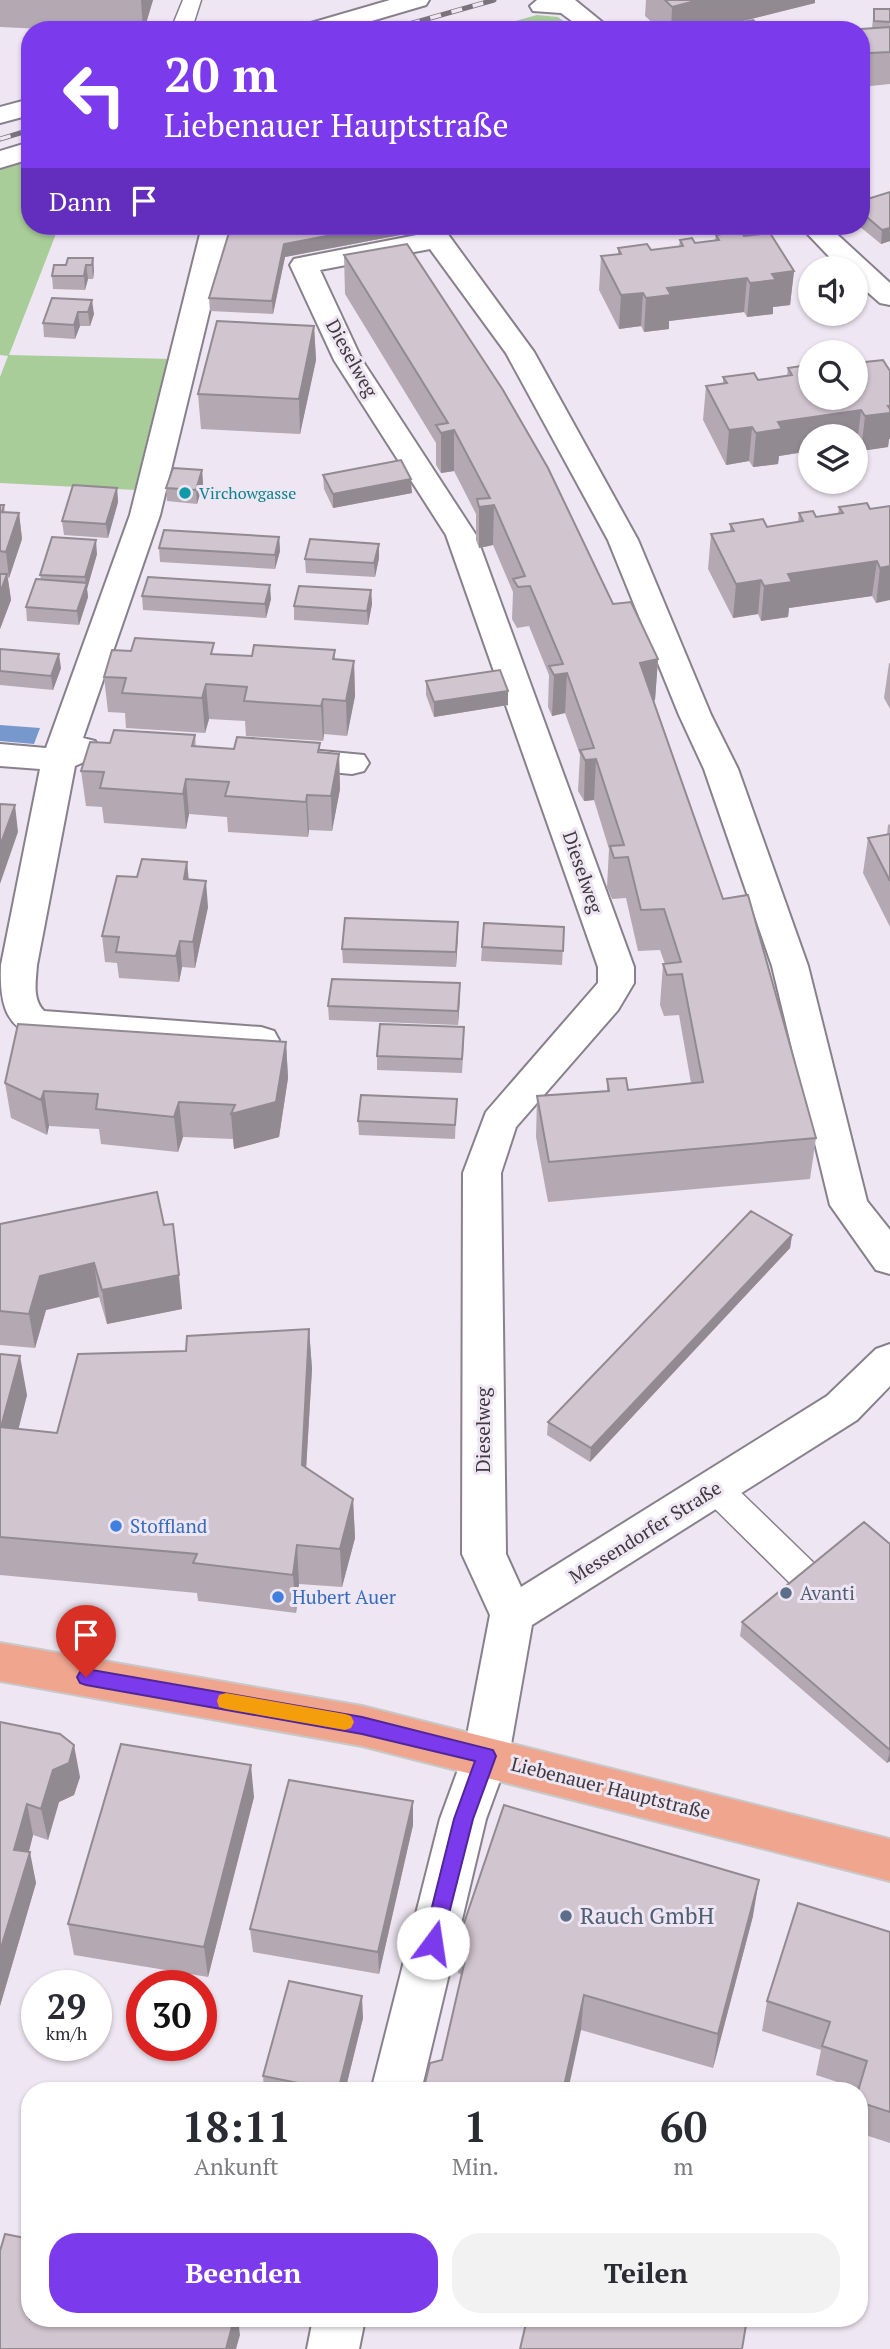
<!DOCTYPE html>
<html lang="de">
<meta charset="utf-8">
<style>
:root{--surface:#fff;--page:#f2f2f3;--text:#2b2b33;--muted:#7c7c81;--accent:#7c3aed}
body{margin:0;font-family:"PT Serif",serif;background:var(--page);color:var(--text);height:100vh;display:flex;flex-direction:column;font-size:26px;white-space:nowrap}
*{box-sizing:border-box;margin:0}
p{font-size:23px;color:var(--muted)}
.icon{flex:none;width:38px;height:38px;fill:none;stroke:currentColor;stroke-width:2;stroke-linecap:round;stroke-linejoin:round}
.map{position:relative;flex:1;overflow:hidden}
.side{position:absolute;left:21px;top:2082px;width:847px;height:245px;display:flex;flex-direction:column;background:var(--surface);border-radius:28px;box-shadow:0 2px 5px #0004}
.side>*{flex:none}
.guide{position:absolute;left:21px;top:21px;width:849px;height:214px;border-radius:28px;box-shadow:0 2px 5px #0004;background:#7c3aed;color:#fff;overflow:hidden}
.controls{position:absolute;left:798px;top:256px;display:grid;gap:14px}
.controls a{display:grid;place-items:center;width:70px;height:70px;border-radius:50%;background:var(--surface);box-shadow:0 2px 5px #0004;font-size:35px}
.speed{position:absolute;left:21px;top:1970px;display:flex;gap:14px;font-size:35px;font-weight:700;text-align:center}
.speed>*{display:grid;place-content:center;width:91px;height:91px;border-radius:50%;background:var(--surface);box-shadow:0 2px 5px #0004;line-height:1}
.speed small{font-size:18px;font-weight:400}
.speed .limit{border:10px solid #d22;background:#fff;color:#111}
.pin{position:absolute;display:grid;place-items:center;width:60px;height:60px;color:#fff;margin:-72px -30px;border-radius:50% 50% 50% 0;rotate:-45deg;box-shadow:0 0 7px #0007}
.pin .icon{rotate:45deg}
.me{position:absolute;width:77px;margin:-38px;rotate:14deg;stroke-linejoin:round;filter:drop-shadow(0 0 5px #0008)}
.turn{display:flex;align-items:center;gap:24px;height:147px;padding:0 28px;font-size:32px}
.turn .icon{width:91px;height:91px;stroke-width:2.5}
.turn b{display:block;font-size:49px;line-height:60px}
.then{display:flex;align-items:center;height:66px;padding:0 28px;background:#0003;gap:14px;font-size:26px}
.eta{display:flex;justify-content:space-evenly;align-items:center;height:119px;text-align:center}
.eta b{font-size:42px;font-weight:700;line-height:49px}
.button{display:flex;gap:14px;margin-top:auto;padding:14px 28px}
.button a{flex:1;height:80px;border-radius:28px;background:var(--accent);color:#fff;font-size:28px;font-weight:700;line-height:80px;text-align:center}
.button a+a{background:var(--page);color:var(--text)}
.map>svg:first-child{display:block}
.green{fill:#a8cd98}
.water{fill:#7798cd}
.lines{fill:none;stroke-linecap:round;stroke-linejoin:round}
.service-casing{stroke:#88818c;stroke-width:3}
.minor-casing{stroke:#88818c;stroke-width:4}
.primary-casing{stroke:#c9c8c9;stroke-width:4}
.service{fill:#fff;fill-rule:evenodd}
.minor{fill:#fff;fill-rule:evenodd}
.primary{fill:#f0a58f;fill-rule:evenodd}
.rail-casing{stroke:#79747b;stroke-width:5}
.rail{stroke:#eee6f2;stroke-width:3.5;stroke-dasharray:11;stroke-linecap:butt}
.wall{fill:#b4a9b2}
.shaded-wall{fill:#928a91}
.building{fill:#d1c5cf;stroke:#928a91;stroke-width:2}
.route{fill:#7c3aed;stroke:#51269a;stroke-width:2}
.slow{fill:#f59e0b}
.culture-dot{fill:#0f9aa8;stroke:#eee6f2;stroke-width:2.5}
.shop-dot{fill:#3f7fe0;stroke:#eee6f2;stroke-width:2.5}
.service-dot{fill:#5c6f8a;stroke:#eee6f2;stroke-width:2.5}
.labels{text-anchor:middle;stroke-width:6;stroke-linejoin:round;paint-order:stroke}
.far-culture-label{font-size:16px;fill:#0d838f;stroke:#eee6f2;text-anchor:start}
.street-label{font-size:19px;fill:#3d393e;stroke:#eee6f2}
.shop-label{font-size:19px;fill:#366cbe;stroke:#eee6f2;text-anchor:start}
.service-label{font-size:19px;fill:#4e5e75;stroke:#eee6f2;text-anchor:start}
.near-service-label{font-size:23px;fill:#4e5e75;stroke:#eee6f2;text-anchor:start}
</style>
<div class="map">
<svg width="890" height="2349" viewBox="0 0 890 2349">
<rect width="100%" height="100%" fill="#eee6f2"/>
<path class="green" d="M537,15L558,17L575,30H483Z
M30,157V226H59L9,355L172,359L136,490L0,483V377L8,356L0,355V170Z"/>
<path class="water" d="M0,725L40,728L34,744L0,741Z"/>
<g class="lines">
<g class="service-casing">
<path id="service" d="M183,0H201L194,22L195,30H175L174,22Z
M715,1475L727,1479L820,1569L825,1579L820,1589L808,1593L796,1589L703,1497L699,1488L703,1479Z"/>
</g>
<g class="minor-casing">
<path id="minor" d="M390,0H429L426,5L341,30H301L304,25Z
M537,0H575L612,30H584L561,13L533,11L530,6Z
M30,99V115L0,123V107Z
M30,142V159L0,168V151Z
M202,226H230L160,515L83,738L95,741L100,749L95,757L75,766L37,965C36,981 32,999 44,1011L261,1027L274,1031L279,1040L274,1049L261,1053L35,1036C2,1026 0,995 1,965L40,769L0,766V744L46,748L130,515Z
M800,226H828L890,283V305L880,303L856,282V268H840Z
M437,231L447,233L534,352L638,540L711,715L738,769L808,966L867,1201L890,1230V1274L876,1270L830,1205L772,966L704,769L679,715L608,540L506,353L430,249L320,270L362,360L476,535L634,967V983L618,1010L516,1127L501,1173L506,1554L521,1587L827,1396L876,1349L890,1344V1386L857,1420L532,1625L509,1756L486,1819L421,2091H371L440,1819L463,1756L490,1615L462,1554L463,1173L486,1112L598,983V967L446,535L334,360L290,265L294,259L304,257Z
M289,748L364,755L369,763L364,771L352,774L277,767L272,759L277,751Z
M313,2319H365L359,2349H307Z"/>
</g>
<g class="primary-casing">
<path id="primary" d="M0,1643L362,1706L890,1839V1881L362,1746L0,1681Z"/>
</g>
<use href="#service" class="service"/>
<use href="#minor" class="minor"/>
<use href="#primary" class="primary"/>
<g class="rail-casing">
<path id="rail" d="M388,30L494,0
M0,139L30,130"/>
</g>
<use href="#rail" class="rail"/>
</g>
<path class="wall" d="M0,0H153L144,30H64L0,27Z
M646,0H815V3L707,30H660L645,16Z
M874,9H890V84L861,87V30L872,28Z
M890,192V241L881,244L859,226H861V201Z
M231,226H447L285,257L273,314L210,311L209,298Z
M716,235L744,236L794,271L790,305L773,307V314L747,317L744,312L669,321V329L644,332L641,326L619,329L599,290L601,256L618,254V248L651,250L679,247L680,240L695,243L715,240Z
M344,255L613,604L658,659L655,700L654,701L723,899L816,1138L810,1179L548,1202L536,1137L537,1096L607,1091V1079L628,1090L691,1083L679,1015L664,1016L660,1005L663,964H665L660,950L638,951L626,898L612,899L607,887L609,849L594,800L584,801L578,791L580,755L565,713L552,716L548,707L549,675L529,626L517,628L512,619L513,592L493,545L479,548L476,540V514L454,471L441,473L436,465V443L345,294Z
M93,258L94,271L93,279H88L85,290L53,289L52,276L66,265Z
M52,298L94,314L90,326H80L75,339L44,337L43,323Z
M314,326L316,360L300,434L201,429L198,394Z
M788,368L805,371L856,397L889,439L888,447L861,451L857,445H856V436H810V451L779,456L778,464L753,467L749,461L726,465L703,420L706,386L723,384V377L758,380L787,376Z
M202,470L203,484L197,504L167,501L166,488Z
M323,475L412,493L333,508L324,489Z
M117,488L118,502L108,538L64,535L62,521Z
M0,505H4L5,513H19L22,539L9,578H8L11,600L0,629Z
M890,506L876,603L872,596L789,608L788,617L761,621L758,614L733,618L708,569L711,534L730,532V524L767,527L798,522L799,513L816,517L838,514L839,507L870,509Z
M279,537L280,551L275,569L160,562L159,548Z
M97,554L87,589L88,597L79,625L27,621L26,607L41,579L40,575Z
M379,558L375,577L306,573L305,559Z
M371,590L372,604L368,625L294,620V606Z
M142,596L271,599L266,618L143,610Z
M0,649L61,668L53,690L0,685Z
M335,650V660L354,661L355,696L347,736L324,734L323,741L246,736L245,721L209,719L205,733L126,728L125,713L108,712L104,677L215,654L252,656Z
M889,663H890V709L884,698Z
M426,681L508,705L434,717L426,695Z
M195,735L196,747L339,754L340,789L332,831L309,830L308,837L228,832L227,817L189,814L186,829L104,823L102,807L86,806L81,771Z
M890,824V927L863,873L868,838L887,835L888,825Z
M187,862L189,880L208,907L195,968L182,967L179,982L119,978L117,963L105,962L102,936L137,877Z
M458,922L456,967L343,963L342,949Z
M564,927L562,965L481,961L482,947Z
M460,983L458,1025L329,1020L328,1006Z
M464,1041L462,1073L377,1070V1056Z
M286,1042L288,1078L279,1137L234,1149L233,1139L183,1137L178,1152L101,1144L99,1129L49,1126L47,1135L11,1118L5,1083Z
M456,1113L455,1139L359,1135L358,1121Z
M0,1224L164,1225L182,1309L107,1324L99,1297L46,1310L35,1348L0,1345Z
M792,1235L790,1248L590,1462L547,1435L548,1422Z
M309,1329L312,1369L306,1468L353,1499L355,1538L342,1587L299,1584L296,1613L198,1601L197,1593L0,1575V1354L27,1395L18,1429L57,1433L186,1351Z
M890,1544V1761L887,1763L740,1636L742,1622Z
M0,1722L80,1777L74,1795L59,1802L48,1840L33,1835L29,1852L36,1883L0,2006Z
M254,1797L208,1977L74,1955L68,1924Z
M413,1801V1825L379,1974L253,1952L250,1929Z
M753,1916L713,2068L581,2030L442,2060L462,1975L458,1973L459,1938Z
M890,1932V2143L859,2133V2089L816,2075L821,2050L762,2031L767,2001Z
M363,2018L345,2091H264L263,2076Z"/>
<path class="shaded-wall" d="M141,0H153L144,30H143Z
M699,0H815V3L707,30H671L672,7Z
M870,53L867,86L861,87V56Z
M379,226H447L285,257L273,314L272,301L284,244Z
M890,228V241L881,244L882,230Z
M93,258L94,271L93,279L92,265Z
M86,265L88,279L85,290L84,276Z
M794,271L790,305L773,307V314L747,317L750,283L772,274Z
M747,278L744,312L669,321V329L644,332L646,298L667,288Z
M643,293L641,326L619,329L621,295Z
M92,300L94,314L90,326L88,312Z
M78,312L80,326L75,339L74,325Z
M314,326L316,360L300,434L299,399Z
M888,406H890V439H889L888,447L861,451L865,416Z
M861,410L857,445H856V436H810V451L779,456L778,464L753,467L756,433L778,422Z
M752,427L749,461L726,465L729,430Z
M454,430V471L441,473V433Z
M202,470L203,484L197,504L196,490Z
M411,479L412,493L333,508V494Z
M117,488L118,502L108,538L106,524Z
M494,505L493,545L479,548V507Z
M19,513L22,539L9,578L6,552Z
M279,537L280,551L275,569V555Z
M96,540L97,554L87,589L88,597L79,625L77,611L86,585L85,577Z
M379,544V558L375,577L374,563Z
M877,561L872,596L789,608L788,617L761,621L764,586L788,574Z
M890,566V600L876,603L880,568Z
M7,574L11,600L0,629V593Z
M761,580L758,614L733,618L736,584Z
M270,585L271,599L266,618L265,604Z
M371,590L372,604L368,625L367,611Z
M59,654L61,668L53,690L51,676Z
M658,659L655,700L638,704L640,663Z
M354,661L355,696L347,736L346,701Z
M567,673L565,713L552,716L554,675Z
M206,684L209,719L205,733L202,698Z
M508,691V705L434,717V702Z
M323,699L324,734L323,741L321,706Z
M339,754L340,789L332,831L331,796Z
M596,759L594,800L584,801L585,760Z
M186,779L189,814L186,829L183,794Z
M307,795L309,830L308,837L306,802Z
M15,805L18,832L0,884V846Z
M187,862L189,888L184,879Z
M206,881L208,907L195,968L193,942Z
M458,922V936L456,967V952Z
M180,941L182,967L179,982L176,956Z
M460,983V998L458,1025V1011Z
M286,1042L288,1078L279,1137L234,1149L231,1114Z
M44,1091L49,1126L47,1135L41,1100Z
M179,1102L183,1137L178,1152L174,1117Z
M792,1235L790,1248L590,1462L591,1448Z
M94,1263L99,1297L46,1310L35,1348L29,1314L40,1276Z
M179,1275L182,1309L107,1324L102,1290Z
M309,1329L312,1369L304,1504L302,1465Z
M20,1356L27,1395L9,1467L1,1427Z
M353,1499L355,1538L342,1587L340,1549Z
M297,1545L299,1584L296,1613L293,1575Z
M74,1745L80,1777L74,1795L59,1802L48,1840L41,1809L53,1770Z
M890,1750V1761L887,1763Z
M251,1765L254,1797L208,1977L204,1947Z
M413,1801V1825L379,1974L378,1952Z
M27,1804L33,1835L21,1881L14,1850Z
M30,1852L36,1883L0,2006V1951Z
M759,1880L753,1916L713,2068L718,2034Z
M584,1995L581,2030L568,2091H563Z
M362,1996L363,2018L345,2091H338Z
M234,2319H238L240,2335L236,2349H226Z"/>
<path class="building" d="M665,0H699L672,7Z
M874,9H890V22L874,21Z
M753,20L764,30H733L728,25Z
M795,27L798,30H782Z
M890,27V52L870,53L861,56V30H846Z
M890,192V228L882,230L861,212V201Z
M231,226H379L284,244L272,301L209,298Z
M741,231L744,236L770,233L794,271L772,274L776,280L750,283L747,278L667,288L671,295L646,298L643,293L621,295L601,256L621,254L618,248L647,244L651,250L683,246L680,240L692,238L695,243L719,240L716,235Z
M407,244L503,390L548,468L613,604L631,602L658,659L640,663L723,899L748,895L816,1138L549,1162L537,1096L609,1091L607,1079L626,1078L628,1090L703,1082L682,974L667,975L663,964L681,962L664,909L641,910L628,857L614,858L610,846L624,845L596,759L585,760L580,750L594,748L567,673L554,675L549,666L563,664L530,586L518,587L513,579L525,576L494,505L479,507L477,499L490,498L454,430L441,433L436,425L448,423L344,255Z
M68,258H93L92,265H86L84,276H52L54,265H66Z
M52,298L92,300L88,312H78L74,325L43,323Z
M217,321L314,326L299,399L198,394Z
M883,360L890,371V406H888L890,409V413L865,416L861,410L778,422L782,429L756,433L752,427L729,430L706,386L727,383L723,377L754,373L758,380L792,375L788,368L801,366L805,371L810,370V397H856V363Z
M401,460L411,479L333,494L323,475Z
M173,468L202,470L196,490L166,488Z
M73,485L117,488L106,524L62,521Z
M867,503L870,509L890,506V566L880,568L877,561L788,574L792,582L764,586L761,580L736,584L711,534L734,531L730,524L763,519L767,527L803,521L799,513L813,511L816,517L843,513L839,507Z
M0,505H4L2,512L19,513L6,552L0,551Z
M164,530L279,537L275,555L159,548Z
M52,537L96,540L85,577L40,575Z
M310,539L379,544L374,563L305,559Z
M0,574H7L0,593Z
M148,577L270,585L265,604L142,596Z
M36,579L87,583L77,611L26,607Z
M299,586L371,590L367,611L294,606Z
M135,638L214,643L211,654L252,656L254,645L335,650L333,659L354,661L346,701L323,699L321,706L244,701L247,687L206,684L202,698L122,693L126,678L104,677L112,650L131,651Z
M0,649L59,654L51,676L0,671Z
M500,670L508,691L434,702L426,681Z
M114,730L195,735L192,746L234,749L237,737L320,743L318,752L339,754L331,796L307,795L306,802L225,796L229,782L186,779L183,794L100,788L104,772L81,771L90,742L110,743Z
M0,804L15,805L0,846Z
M890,834V881L868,838Z
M142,859L187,862L184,879L206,881L193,942L180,941L176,956L116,952L119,937L102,936L117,876L137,877Z
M345,918L458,922L456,952L342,949Z
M484,923L564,927L563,951L482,947Z
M332,979L460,983L458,1011L328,1006Z
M18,1024L286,1042L276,1102L231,1114L235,1105L179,1102L174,1117L96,1109L98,1094L44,1091L41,1100L5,1083Z
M380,1024L464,1027L462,1059L377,1056Z
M361,1095L457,1099L455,1125L358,1121Z
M157,1192L164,1225L173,1224L179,1275L102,1290L94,1263L40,1276L29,1314L0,1311V1224Z
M751,1211L792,1235L591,1448L548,1422Z
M309,1329L302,1465L353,1499L340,1549L297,1545L293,1575L193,1563L197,1554L0,1537V1354L20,1356L1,1427L57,1433L78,1354L186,1351L187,1336Z
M864,1522L890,1544V1750L742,1622Z
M0,1722L60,1734L74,1745L69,1763L53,1770L41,1809L27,1804L14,1850L30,1852L0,1951Z
M121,1744L251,1765L204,1947L68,1924Z
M289,1780L413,1801L378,1952L250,1929Z
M504,1805L759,1880L718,2034L584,1995L563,2091H423L430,2063L442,2060L469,1943L459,1938Z
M798,1903L890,1932V2112L859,2102V2091H858L867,2061L822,2046L830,2022L767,2001Z
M289,1981L362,1996L338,2091L263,2076Z
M5,2234L30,2239V2319H234L226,2349H0V2251Z
M527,2319H747L742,2349H520Z"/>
<path class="route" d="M86,1669L362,1717L493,1750L496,1756L473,1819L440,1949L433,1952L426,1949L423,1943L454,1819L475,1761L362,1734L86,1685L80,1683L77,1677L80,1672Z"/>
<path class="slow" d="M226,1693L345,1714L351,1716L354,1722L351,1728L345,1730L226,1709L219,1707L217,1701L219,1695Z"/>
<circle class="culture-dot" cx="185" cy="493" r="7"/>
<g class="shop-dot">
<circle cx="116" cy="1526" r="7"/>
<circle cx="278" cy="1597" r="7"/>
</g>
<g class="service-dot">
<circle cx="786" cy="1593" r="7"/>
<circle cx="566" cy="1916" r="7"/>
</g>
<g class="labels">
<g class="far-culture-label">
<text x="199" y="499">Virchowgasse</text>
</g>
<g class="street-label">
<text transform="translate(352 358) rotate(61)" y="7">Dieselweg</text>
<text transform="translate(583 872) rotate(71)" y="7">Dieselweg</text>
<text transform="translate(483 1430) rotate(-90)" y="7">Dieselweg</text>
<text transform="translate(645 1532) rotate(-32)" y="7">Messendorfer Straße</text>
<text transform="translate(611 1788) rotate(14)" y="7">Liebenauer Hauptstraße</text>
</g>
<g class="shop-label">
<text x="130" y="1533">Stoffland</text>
<text x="292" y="1604">Hubert Auer</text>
</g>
<g class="service-label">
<text x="800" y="1600">Avanti</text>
</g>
<g class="near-service-label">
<text x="580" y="1924">Rauch GmbH</text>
</g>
</g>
</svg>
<div class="controls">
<a><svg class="icon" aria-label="sound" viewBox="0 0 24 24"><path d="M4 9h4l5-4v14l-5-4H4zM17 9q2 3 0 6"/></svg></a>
<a><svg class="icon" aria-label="search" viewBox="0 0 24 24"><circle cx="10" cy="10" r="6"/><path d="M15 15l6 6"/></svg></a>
<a><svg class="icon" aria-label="layers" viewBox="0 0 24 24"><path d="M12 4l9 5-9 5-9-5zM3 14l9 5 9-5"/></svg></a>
</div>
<div class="speed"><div>29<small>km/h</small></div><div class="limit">30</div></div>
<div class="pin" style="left:86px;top:1677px;background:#d93025"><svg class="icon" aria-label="arrive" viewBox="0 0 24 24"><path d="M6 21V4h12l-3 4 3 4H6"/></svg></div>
<svg class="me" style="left:433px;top:1943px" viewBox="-20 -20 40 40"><circle r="19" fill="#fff"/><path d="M0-13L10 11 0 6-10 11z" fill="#7c3aed"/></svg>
<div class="guide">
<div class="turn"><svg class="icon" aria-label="left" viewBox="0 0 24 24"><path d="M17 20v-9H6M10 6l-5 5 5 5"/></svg><div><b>20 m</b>Liebenauer Hauptstraße</div></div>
<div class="then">Dann<svg class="icon" aria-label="arrive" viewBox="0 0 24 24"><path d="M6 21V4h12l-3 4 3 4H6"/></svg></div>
</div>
<section class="side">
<div class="eta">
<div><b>18:11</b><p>Ankunft</p></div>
<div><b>1</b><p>Min.</p></div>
<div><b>60</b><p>m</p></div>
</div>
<div class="button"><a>Beenden</a><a>Teilen</a></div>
</section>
</div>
